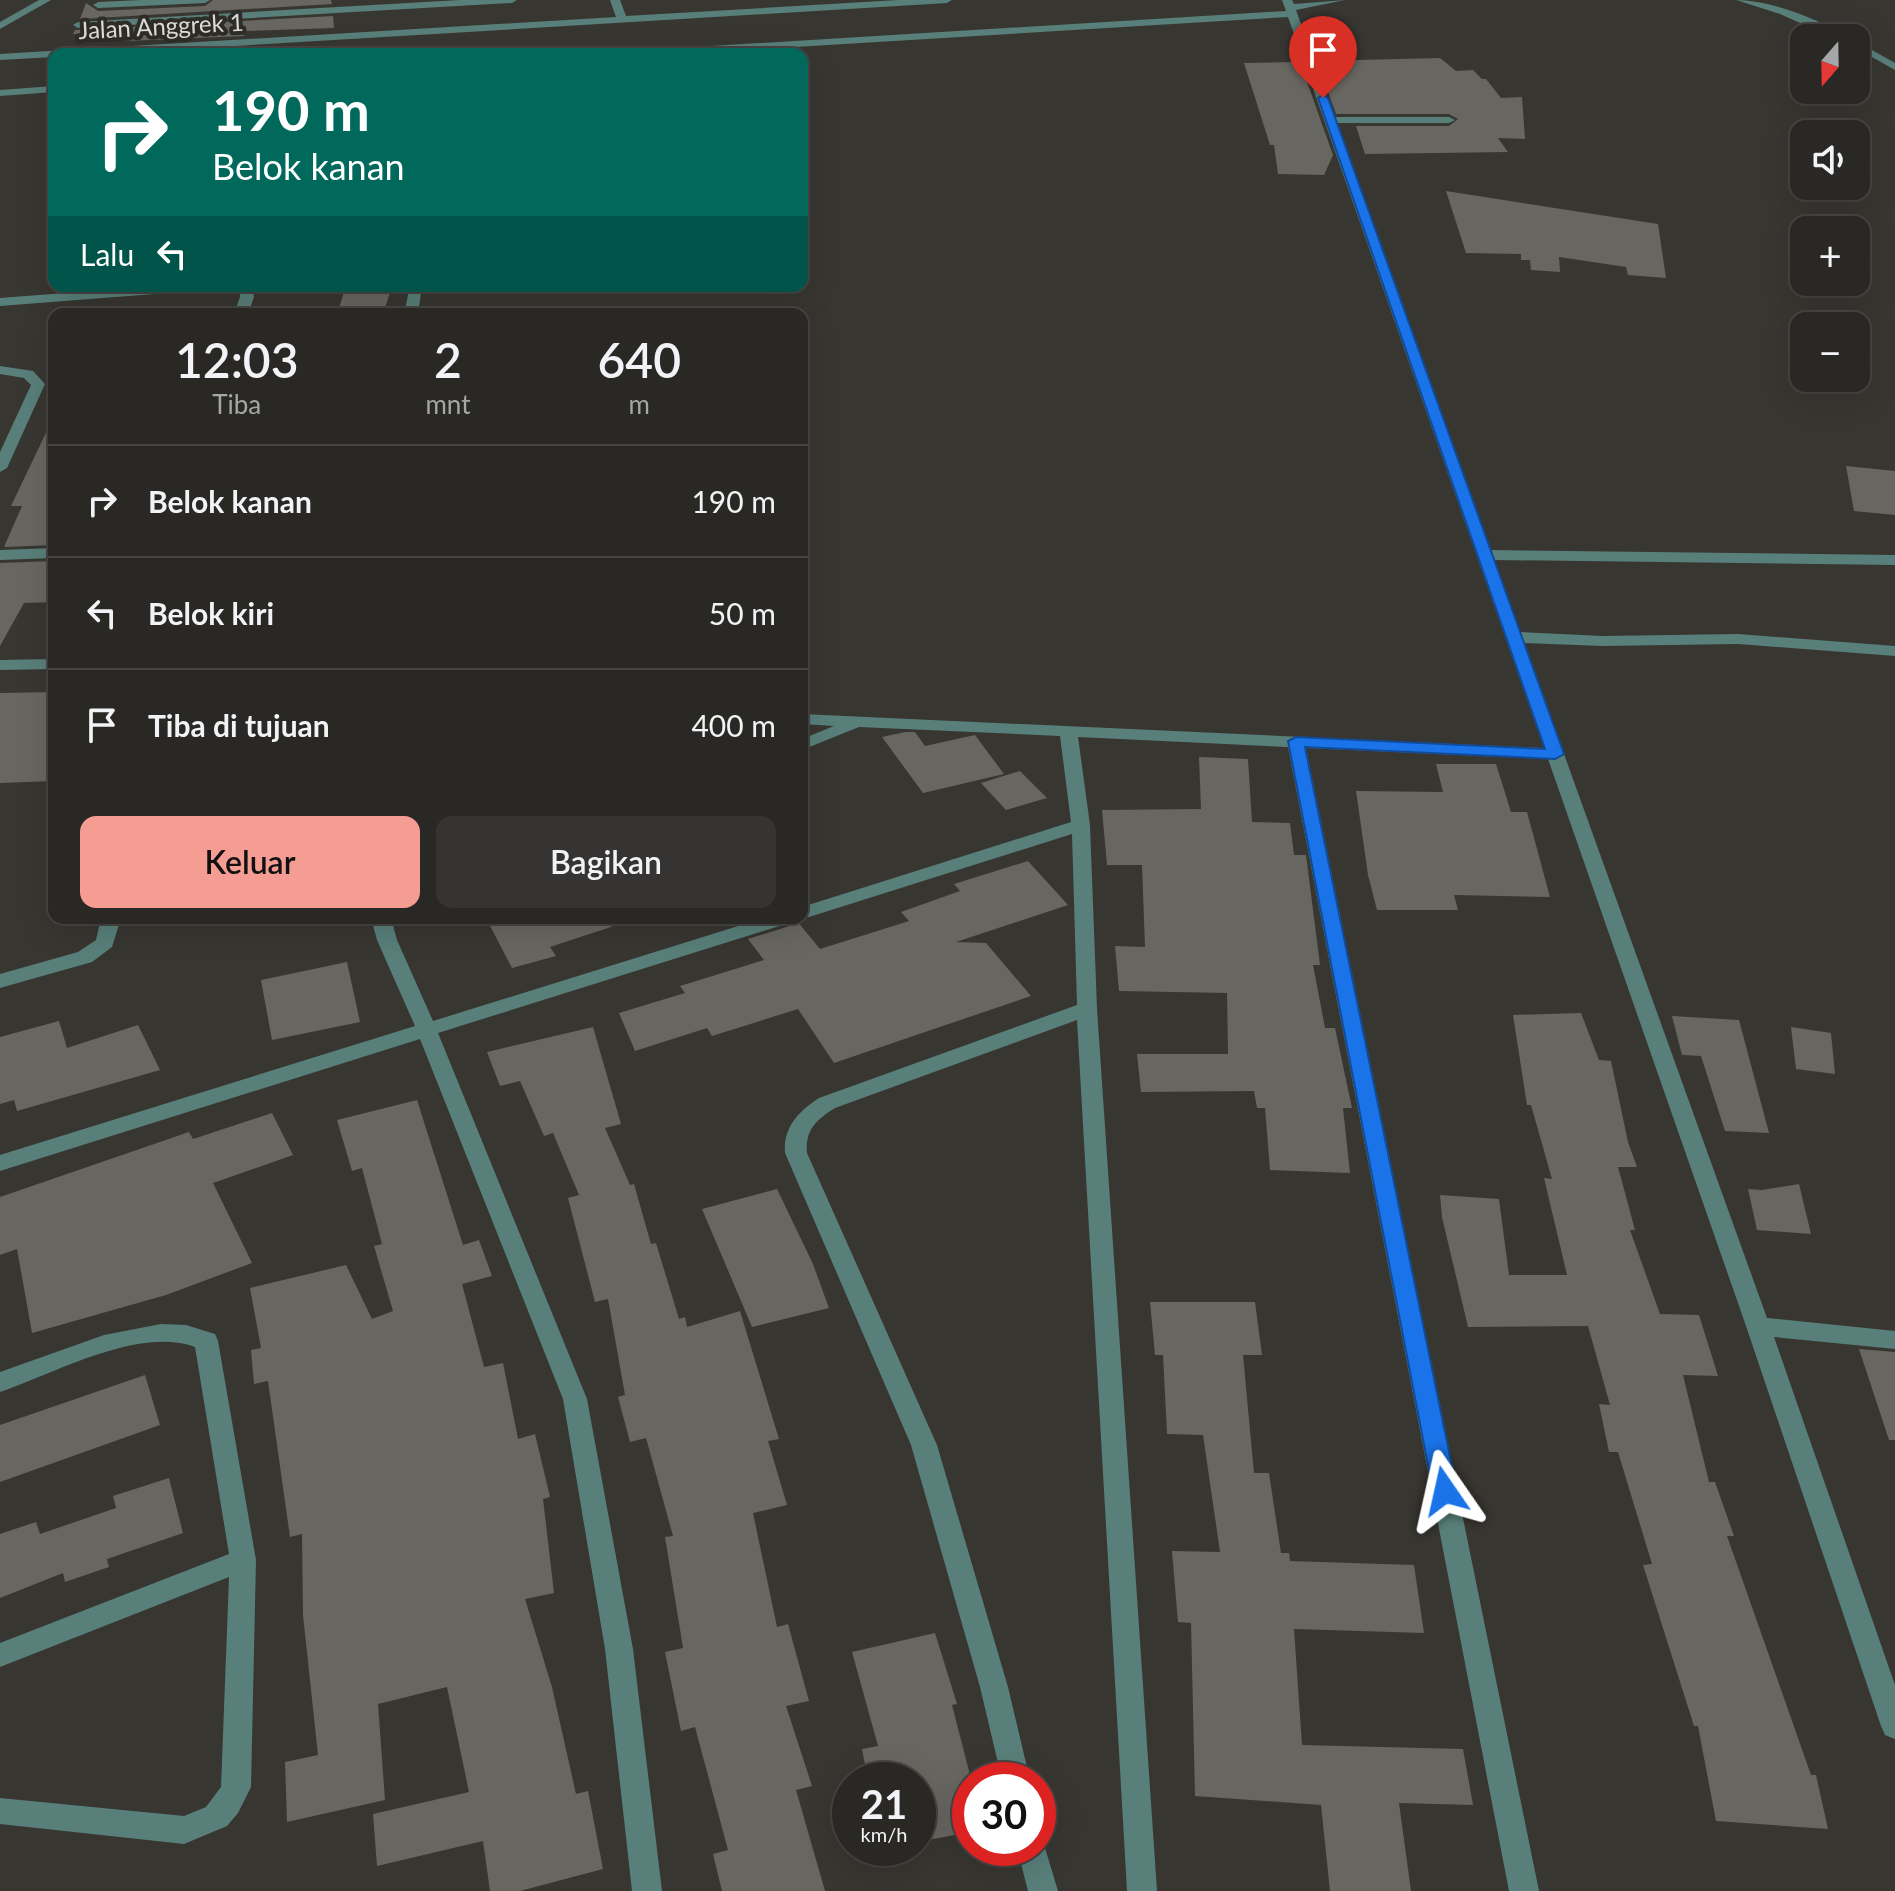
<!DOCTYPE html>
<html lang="id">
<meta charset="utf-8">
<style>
:root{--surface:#2a2825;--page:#363432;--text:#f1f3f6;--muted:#a5a6a7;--line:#464442;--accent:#f59c93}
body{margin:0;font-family:Lato,sans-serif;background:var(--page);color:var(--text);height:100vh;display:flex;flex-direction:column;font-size:30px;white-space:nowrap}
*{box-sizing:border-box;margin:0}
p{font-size:26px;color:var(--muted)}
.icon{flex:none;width:44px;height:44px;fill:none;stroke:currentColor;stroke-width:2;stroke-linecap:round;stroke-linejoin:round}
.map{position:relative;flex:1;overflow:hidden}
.side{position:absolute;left:48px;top:308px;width:760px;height:616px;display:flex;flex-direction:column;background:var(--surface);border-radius:16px;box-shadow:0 8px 32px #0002,0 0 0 2px var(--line)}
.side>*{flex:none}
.guide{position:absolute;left:48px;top:48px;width:760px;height:244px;border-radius:16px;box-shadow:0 8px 32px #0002,0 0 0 2px var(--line);background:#00695c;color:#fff;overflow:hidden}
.needle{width:52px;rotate:200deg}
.fabs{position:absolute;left:1790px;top:24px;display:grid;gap:16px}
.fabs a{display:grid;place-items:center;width:80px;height:80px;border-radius:16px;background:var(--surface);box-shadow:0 8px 32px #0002,0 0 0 2px var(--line);font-size:40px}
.speed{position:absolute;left:832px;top:1762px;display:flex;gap:16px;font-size:40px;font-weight:700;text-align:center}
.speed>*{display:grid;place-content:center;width:104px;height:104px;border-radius:50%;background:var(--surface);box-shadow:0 8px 32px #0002,0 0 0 2px var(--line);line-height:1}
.speed small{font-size:20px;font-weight:400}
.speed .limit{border:12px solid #d22;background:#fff;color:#111}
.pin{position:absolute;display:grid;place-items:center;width:68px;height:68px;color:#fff;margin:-82px -34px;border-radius:50% 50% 50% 0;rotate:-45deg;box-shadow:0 0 8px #0007}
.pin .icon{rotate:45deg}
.me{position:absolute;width:88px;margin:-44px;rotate:349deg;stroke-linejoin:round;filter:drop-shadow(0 0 6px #0008)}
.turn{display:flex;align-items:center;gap:28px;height:168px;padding:0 32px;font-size:36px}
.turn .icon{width:104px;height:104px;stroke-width:2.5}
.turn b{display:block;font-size:56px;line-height:68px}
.then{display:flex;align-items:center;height:76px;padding:0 32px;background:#0003;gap:16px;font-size:30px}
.eta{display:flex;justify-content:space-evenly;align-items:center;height:136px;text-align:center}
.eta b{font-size:48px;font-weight:600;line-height:56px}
.action{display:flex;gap:16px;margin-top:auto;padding:16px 32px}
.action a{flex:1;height:92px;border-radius:16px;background:var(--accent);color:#111;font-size:32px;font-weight:600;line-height:92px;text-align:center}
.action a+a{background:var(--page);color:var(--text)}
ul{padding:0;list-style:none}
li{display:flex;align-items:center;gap:24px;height:112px;padding:0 32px;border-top:2px solid var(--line)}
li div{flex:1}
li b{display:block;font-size:30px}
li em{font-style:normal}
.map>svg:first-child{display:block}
.building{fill:#686661}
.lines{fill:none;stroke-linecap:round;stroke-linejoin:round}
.minor{fill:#597f7a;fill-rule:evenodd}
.route{fill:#1a73e8;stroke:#114b97;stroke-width:2}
.labels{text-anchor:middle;stroke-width:8;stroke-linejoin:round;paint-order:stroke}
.far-street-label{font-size:24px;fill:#dcdbd8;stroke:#2e2c27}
</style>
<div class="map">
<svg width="1895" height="1891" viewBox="0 0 1895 1891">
<rect width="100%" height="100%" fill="#383631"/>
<path class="building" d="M213,0H331L332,4L80,19L86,3L98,11L205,6Z
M333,16L334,28L245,31L244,36L126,41L130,32L73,34L75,30Z
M1440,58L1456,71L1473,70L1482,79H1486L1501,98L1522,97L1525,139L1498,138L1508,152L1365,154L1356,126H1449L1458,119L1449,114H1336L1317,61Z
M1300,62L1333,155L1324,175L1278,174L1274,145H1270L1244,63Z
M1446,191L1658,224L1666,278L1628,275L1626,267L1559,257L1560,272L1531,270L1530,260H1521V254L1466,253Z
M346,286H392L383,314H337Z
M54,416V545L4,547L22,506H11Z
M1846,466L1895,471V515L1854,511Z
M54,561V602L24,603L0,646V563Z
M54,692V781L0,783V693Z
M905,732H915L925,746L975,735L1004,774L923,793L882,737Z
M1199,757L1248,759L1252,822L1290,823L1294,855H1306L1320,965H1313L1325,1028H1335L1352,1108H1343L1350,1173L1270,1170L1265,1108H1257L1254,1091L1141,1092L1137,1054H1228L1227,993L1119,991L1115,946L1145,947L1142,865H1107L1102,810L1201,809Z
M1436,764H1496L1511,812H1527L1550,897L1454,895L1458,910H1377L1368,875L1356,791L1443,792Z
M1020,771L1047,798L1006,810L981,783Z
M1028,861L1068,905L956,942L986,943L1031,996L834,1063L798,1009L712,1036L707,1028L635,1051L619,1013L685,993L680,986L764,960L748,939L793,925L797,921L820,949L909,921L901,912L960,891L954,884Z
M486,918H620V924L550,947L556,956L512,968Z
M347,962L360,1022L272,1040L261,980Z
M1581,1013L1599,1060L1611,1061L1628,1142L1637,1167H1618L1635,1230H1630L1660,1314L1699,1315L1718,1376L1683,1375L1709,1482H1715L1734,1536H1727L1811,1775H1816L1828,1829L1716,1821L1698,1726H1694L1643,1565L1652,1564L1618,1452H1609L1599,1404L1610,1405L1588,1326L1468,1327L1442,1217L1440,1195L1499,1199L1509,1275H1567L1544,1178L1552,1179L1531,1105H1527L1513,1015Z
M1672,1016L1739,1020L1769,1133L1725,1131L1701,1056L1682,1055Z
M59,1021L67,1048L138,1025L160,1070L17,1111L14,1100L0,1104V1037Z
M593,1027L621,1124L605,1128L630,1185L634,1184L651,1244L656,1243L679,1319L685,1317L687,1327L740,1311L779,1439L768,1441L787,1505L753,1513L777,1627L788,1624L809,1701L786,1706L812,1786L796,1790L825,1891H722L713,1854L728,1850L695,1727L681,1731L665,1652L683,1648L665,1537L673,1536L646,1438L630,1442L618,1397L625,1395L608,1299L595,1302L568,1198L579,1195L553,1133L544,1136L520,1081L500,1086L487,1052Z
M1791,1027L1831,1033L1835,1074L1796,1069Z
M417,1100L463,1245L479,1240L492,1276L462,1284L484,1367L503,1363L518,1439L535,1434L550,1497L543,1499L554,1593L525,1599L552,1687L576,1794L588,1791L603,1869L520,1891H490L483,1841L377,1866L373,1814L469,1792L447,1687L378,1704L385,1800L287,1822L285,1762L318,1755L303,1615L302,1534L290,1537L268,1381L254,1384L251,1350L261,1348L250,1288L346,1265L372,1319L393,1311L374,1246L382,1244L362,1168L352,1171L337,1120Z
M272,1113L293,1155L213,1183L252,1263L166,1295L32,1333L17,1249L0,1255V1197L189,1132L193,1139Z
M1799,1184L1811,1234L1757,1230L1748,1189L1762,1190Z
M777,1189L813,1264L829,1308L752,1327L702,1209Z
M1150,1302H1255L1262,1355H1243L1254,1473H1269L1281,1553H1289L1290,1561L1414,1565L1424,1633L1294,1629L1302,1745L1463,1749L1473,1805L1399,1803L1411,1891H1330L1321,1805L1195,1796L1191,1623L1178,1622L1172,1551L1220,1552L1203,1435L1167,1434L1163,1355H1155Z
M1859,1349L1895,1352V1440H1889Z
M145,1375L160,1425L0,1482V1425Z
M169,1478L183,1533L107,1559L109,1567L65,1582L63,1573L0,1598V1534L36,1522L40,1534L116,1508L113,1496Z
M935,1633L957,1704L952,1705L970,1775V1832L918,1842V1780H868L862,1749L878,1746L852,1652Z"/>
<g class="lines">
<path class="minor" d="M39,0H51L0,29V22Z
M141,0H210L205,3L98,8L93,5L98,2Z
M460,0H517L512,3L78,28L73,25L78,22Z
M610,0H620L626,16L898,0H952L947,3L102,54H54V57L0,60V54L616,17Z
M1282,0H1292L1294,4L1345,0L1296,10L1334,117H1449L1455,120L1449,123H1336L1490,550L1895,555V565L1494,560L1520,632L1603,636L1738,634L1895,646V656L1738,644L1603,646L1524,643L1767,1318L1895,1331V1349L1774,1337L1895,1685V1739L1885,1735L1881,1726L1746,1326L1548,759L1306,748L1539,1891H1509L1288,747L1078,737L1090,825L1097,1009L1157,1891H1127L1077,1020L835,1108C816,1120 805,1130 807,1153L937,1445L1008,1687L1030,1780H1002L980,1687L911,1445L785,1153C783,1127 799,1111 819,1098L1077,1005L1072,834L809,917L798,918H802V907L1071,822L1060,736L859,727L802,750V739L834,726L802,724V714L1544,748L1288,17L681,54H624L629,51L1286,11Z
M1736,0C1769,0 1821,19 1847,38H1834L1780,14Z
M1856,41L1895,63V70L1856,48Z
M54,86V92L0,96V90Z
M156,286H212L206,290L0,306V298Z
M240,286H252L254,297L248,314H234L240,297Z
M410,286H422L418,314H404Z
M0,366L33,371L45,384L7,468L0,472V452L31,385L24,378L0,374Z
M54,548V558L0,560V550Z
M54,659V669L0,670V660Z
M101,918H121L112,947L92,962L0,988V974L78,952L96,940Z
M371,918H391L397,940L433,1021L764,918H795L792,922L438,1033L587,1399L633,1649L662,1891H632L605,1649L563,1399L420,1039L0,1171V1155L415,1026L377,940Z
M161,1324L186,1325L215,1334L218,1341L256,1560L251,1787L238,1813L227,1826L184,1844L0,1824V1798L184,1816L206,1807L221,1787L229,1577L0,1667V1643L229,1554L195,1347C138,1326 54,1374 0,1392V1372L104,1335Z
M1038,1836L1042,1838L1058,1891H1028L1017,1848H1038Z"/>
</g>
<path class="route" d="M1323,95L1328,98L1564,754L1555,759L1305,747L1457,1491L1453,1498L1445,1500L1436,1498L1433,1491L1288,741L1296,737L1545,749L1318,98Z"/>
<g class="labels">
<g class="far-street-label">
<text transform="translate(161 27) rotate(-3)" y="8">Jalan Anggrek 1</text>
</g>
</g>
</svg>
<div class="fabs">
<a><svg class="needle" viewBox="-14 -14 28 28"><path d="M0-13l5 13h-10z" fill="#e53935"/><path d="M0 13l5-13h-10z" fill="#a5a6a7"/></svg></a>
<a><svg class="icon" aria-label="sound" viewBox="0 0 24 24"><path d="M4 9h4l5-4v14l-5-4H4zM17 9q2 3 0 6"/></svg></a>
<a>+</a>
<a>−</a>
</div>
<div class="speed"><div>21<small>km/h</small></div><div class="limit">30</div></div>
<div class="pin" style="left:1323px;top:98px;background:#d93025"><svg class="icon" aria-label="arrive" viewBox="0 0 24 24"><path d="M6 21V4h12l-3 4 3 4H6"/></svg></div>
<svg class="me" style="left:1445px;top:1491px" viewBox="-20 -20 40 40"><path d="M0-17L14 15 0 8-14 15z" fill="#1a73e8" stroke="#fff" stroke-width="4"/></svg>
<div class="guide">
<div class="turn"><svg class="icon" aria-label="right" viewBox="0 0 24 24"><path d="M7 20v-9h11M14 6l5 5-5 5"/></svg><div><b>190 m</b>Belok kanan</div></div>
<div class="then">Lalu<svg class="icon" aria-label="left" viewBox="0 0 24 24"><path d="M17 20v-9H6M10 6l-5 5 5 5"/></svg></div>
</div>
<section class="side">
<div class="eta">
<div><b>12:03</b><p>Tiba</p></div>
<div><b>2</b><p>mnt</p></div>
<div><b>640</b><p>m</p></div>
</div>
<ul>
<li><svg class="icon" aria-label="right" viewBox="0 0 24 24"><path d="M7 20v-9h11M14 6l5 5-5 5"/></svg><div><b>Belok kanan</b></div><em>190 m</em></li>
<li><svg class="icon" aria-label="left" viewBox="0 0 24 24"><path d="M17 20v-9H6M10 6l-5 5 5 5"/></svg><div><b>Belok kiri</b></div><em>50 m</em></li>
<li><svg class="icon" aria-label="arrive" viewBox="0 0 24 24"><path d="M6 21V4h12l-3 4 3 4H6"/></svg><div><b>Tiba di tujuan</b></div><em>400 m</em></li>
</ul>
<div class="action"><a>Keluar</a><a>Bagikan</a></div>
</section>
</div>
